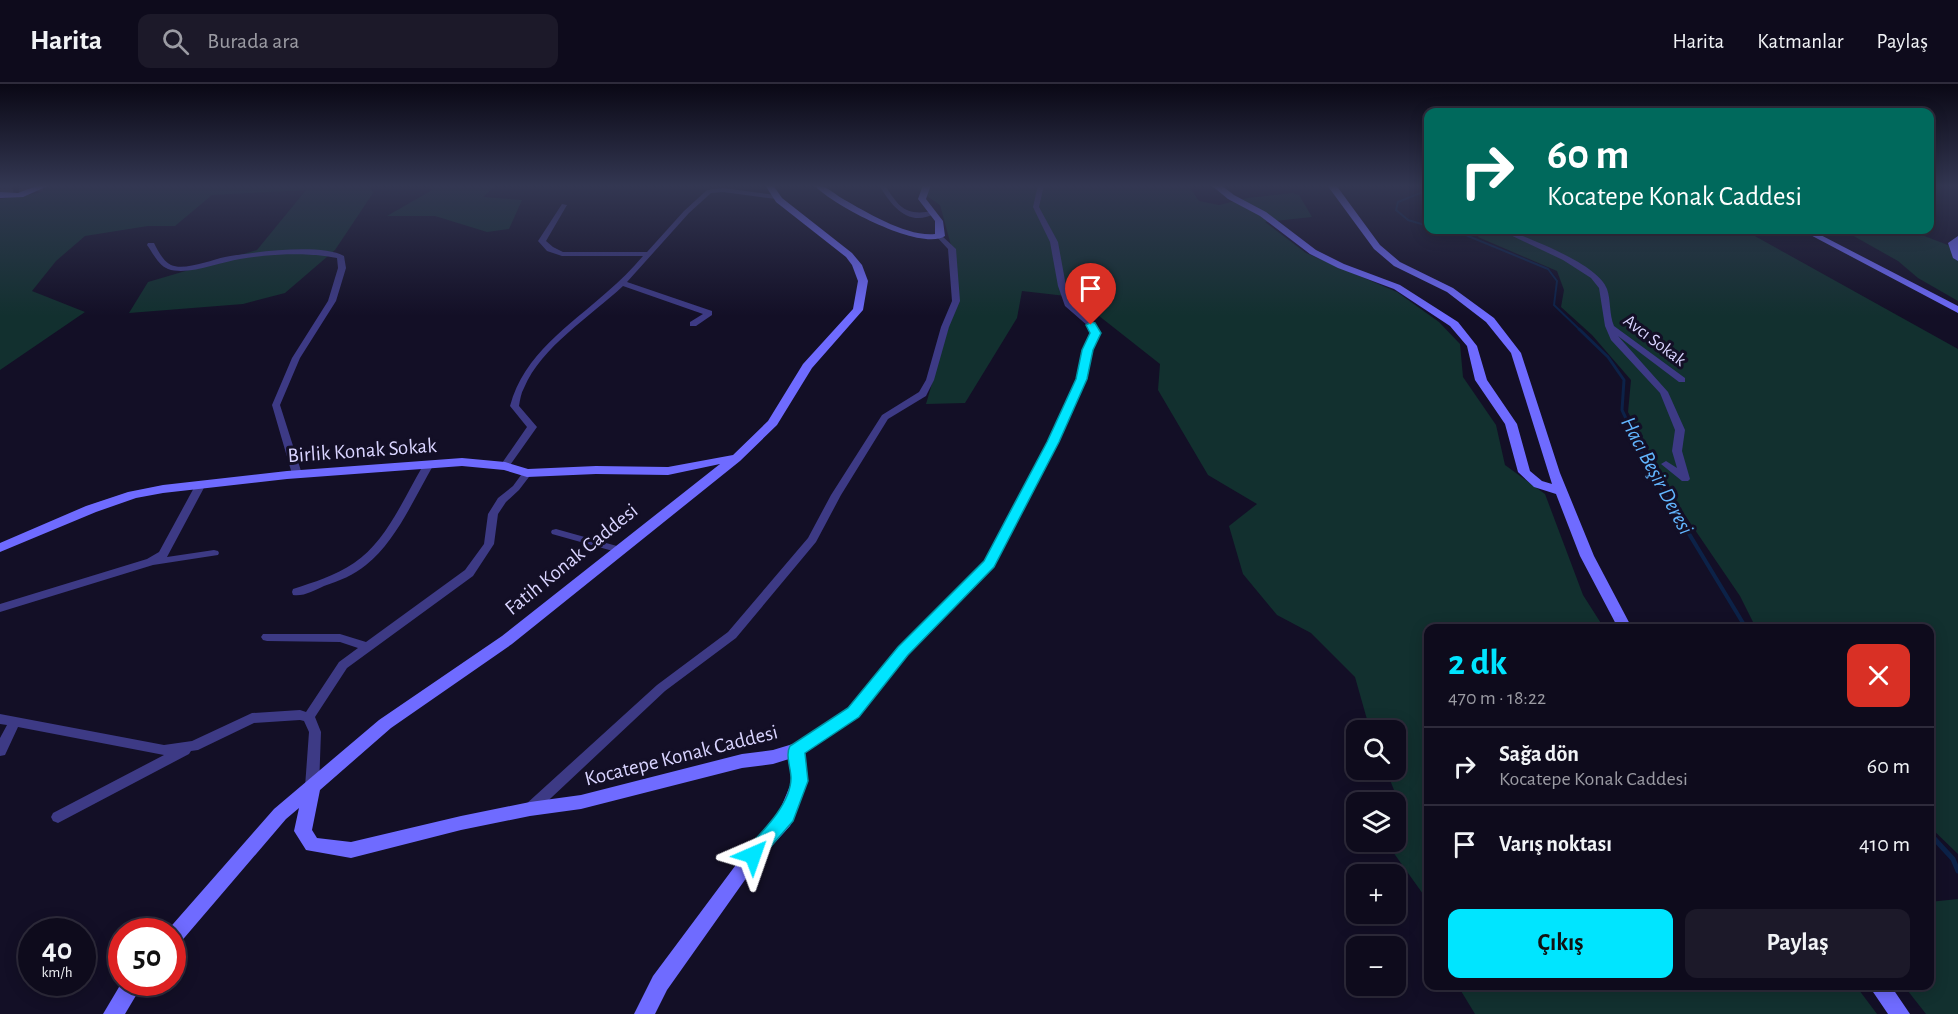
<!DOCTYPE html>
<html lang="tr">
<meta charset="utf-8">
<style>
:root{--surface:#0e0b1c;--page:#1c1929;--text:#f1f3f6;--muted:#9b9ba3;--line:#2e2b3b;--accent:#00e5ff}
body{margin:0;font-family:"Alegreya Sans",sans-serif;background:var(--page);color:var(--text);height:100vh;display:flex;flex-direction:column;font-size:22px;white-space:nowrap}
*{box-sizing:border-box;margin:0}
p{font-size:20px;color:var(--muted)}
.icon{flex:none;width:33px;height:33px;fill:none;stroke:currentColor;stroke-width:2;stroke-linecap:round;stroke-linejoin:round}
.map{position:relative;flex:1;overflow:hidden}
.sheet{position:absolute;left:1424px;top:540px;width:510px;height:366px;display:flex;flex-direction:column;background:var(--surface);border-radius:12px;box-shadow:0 3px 15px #0003,0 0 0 2px var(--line)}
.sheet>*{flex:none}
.hud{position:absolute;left:1424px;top:24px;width:510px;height:126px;border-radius:12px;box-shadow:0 3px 15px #0003,0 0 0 2px var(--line);background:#00695c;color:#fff;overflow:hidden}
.controls{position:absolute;left:1346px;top:636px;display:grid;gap:12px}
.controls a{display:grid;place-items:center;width:60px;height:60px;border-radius:12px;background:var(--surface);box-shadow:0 3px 15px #0003,0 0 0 2px var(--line);font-size:30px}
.speed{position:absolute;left:18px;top:834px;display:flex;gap:12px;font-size:30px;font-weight:700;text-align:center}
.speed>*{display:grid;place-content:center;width:78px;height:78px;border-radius:50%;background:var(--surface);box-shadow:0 3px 15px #0003,0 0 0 2px var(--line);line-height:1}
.speed small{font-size:15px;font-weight:400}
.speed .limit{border:9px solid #d22;background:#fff;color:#111}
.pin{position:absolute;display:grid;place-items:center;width:51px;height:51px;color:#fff;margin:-62px -26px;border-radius:50% 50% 50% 0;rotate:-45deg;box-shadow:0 0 6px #0007}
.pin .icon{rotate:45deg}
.me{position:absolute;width:66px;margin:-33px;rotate:43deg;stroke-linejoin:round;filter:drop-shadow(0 0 4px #0008)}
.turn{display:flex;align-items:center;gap:21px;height:126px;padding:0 24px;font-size:27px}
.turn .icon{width:78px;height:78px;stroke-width:2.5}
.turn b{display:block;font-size:42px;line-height:51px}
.round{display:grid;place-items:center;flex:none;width:63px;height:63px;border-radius:12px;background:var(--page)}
.headline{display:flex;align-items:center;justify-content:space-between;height:102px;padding:0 24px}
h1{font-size:36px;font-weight:700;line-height:45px;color:var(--accent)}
.primary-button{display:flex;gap:12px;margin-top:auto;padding:12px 24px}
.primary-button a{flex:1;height:69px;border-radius:12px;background:var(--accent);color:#111;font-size:24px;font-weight:700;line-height:69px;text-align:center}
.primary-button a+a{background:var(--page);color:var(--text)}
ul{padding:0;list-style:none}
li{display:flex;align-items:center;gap:18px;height:78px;padding:0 24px;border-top:2px solid var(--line)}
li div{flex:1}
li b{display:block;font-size:22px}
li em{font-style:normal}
header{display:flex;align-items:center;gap:36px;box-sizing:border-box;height:84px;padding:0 30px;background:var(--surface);border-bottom:2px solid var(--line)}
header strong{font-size:28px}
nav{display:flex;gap:33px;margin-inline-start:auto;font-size:21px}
.search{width:420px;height:54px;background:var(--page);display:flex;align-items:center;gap:15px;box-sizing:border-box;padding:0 21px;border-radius:12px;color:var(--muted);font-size:22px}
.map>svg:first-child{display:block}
.green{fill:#12302f}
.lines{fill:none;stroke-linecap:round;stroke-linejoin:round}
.stream-far3{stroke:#0c2248;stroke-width:2}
.stream-far2{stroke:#0c2248;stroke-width:3}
.stream-far1{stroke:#0c2248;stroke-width:4}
.stream{stroke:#0c2248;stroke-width:5}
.highway-tunnel{stroke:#312d47;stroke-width:13;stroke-dasharray:13 6;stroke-linecap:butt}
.street{fill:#3d3a85;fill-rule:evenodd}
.secondary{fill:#6f6bff;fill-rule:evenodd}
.route{fill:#00e5ff;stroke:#0095a6;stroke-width:1.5}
.labels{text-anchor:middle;stroke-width:6;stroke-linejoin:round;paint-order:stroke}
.far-street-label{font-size:18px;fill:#d9d4ff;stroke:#130f26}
.street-label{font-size:21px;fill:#d9d4ff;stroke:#130f26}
.water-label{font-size:22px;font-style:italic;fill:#62b6ff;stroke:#130f26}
</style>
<header>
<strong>Harita</strong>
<div class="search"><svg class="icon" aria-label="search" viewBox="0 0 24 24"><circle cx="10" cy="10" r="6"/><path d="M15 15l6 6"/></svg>Burada ara</div>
<nav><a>Harita</a><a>Katmanlar</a><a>Paylaş</a></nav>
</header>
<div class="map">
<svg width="1958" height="930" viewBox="0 0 1958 930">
<rect width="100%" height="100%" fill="#130f26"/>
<path class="green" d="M50,101H370L373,109L335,166L285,209L243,220L129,229L148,198L257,166L306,106L212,111L175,142H148L85,152L56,177L32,207L85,228L0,286V115L39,109Z
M430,101H496L483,113L522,116L509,145L487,148L435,132H387L432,106Z
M911,101H1188L1199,117L1219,121L1248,114L1292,109L1299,111L1312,133L1265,138L1306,169L1397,208L1439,238L1460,260L1463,293L1496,341L1505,381L1545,410L1583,511L1604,544H1428V817L1393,768L1402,726L1386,686H1395V646H1370L1355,593L1311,549L1277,531L1243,490L1229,442L1257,420L1208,391L1158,306L1160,280L1075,213L1022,207L1017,234L965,319L926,320L956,217L952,165L940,121Z
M1482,146H1744L1958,265V770L1929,742V544H1756L1740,512L1676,418L1628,328L1631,296L1592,251L1561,223L1564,206L1557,187L1478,153Z
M1843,146H1909L1958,165V217L1918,194L1898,177Z
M1958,815V930H1926L1904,902H1929V818Z
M1458,902H1856L1877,930H1475Z"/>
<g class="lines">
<path class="stream-far3" d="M1428,106L1398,118L1396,126L1408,136L1428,142
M1445,146L1456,147L1548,185L1557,197L1554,221L1580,246"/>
<path class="stream-far2" d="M1579,245L1608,273L1624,296L1622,326L1648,382L1675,426"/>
<path class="stream-far1" d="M1674,425L1746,544"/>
<path class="stream" d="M1929,749L1953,775L1958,787"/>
<path class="highway-tunnel" d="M0,103L43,101"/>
<path class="street" d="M879,101H885C899,124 906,132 933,127L936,129C909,144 892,123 879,101Z
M1038,101H1044L1039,123L1058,158L1066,202L1073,221L1094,239L1100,249L1092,266L1085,295L1058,358L993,482L907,570L857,631L800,670L796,671L792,670L790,666L792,662L849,625L899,564L985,477L1048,358L1077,295L1084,266L1092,249L1088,242L1065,222L1058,202L1050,158L1033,123Z
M723,104L776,111L779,113L776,115L723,108L711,109L689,129L627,198L712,227V231L696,242H690V238L703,230L623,202C591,232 541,263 524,304C521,309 520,316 519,322L537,343L508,384H502L500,382L527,343L510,322C524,270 569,242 607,208C620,197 632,185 643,172H562L547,167L538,157L562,120L567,121L546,157L553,163L563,168H647L684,127L707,106Z
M1500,146H1508C1532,156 1598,180 1607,205C1611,216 1609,230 1614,242L1685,294V298H1679L1618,252L1668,308L1685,346L1682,367L1690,395L1688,397H1682L1661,380L1666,377L1677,384L1672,367L1675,346L1660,309L1611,256L1605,242L1599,204L1591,194L1563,176Z
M940,150L956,165L960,217L949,243L934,296L926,312L888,335L841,411L816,458L736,554L665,607L535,729L530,731L525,729L523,725L525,721L657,601L728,548L808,454L831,411L882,331L919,308L926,296L941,243L952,217L948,165L936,152Z
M148,159H154C158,167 163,177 171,181C184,187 211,176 225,173C252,168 321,159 344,172L346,184L336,217L300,274L280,321L302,390L300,392H294L292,390L272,321L292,274L328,217L338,184L337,174C305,168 272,170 240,175C220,178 188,192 168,185C158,181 153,169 147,161Z
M429,377L434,380C414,414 397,456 366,481C354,491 339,497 324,502C315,506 303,513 293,511L292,508L293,505C314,498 335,492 354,479C387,457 404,413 424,380Z
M527,386L532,389L519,406L506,418L498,430L494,460L473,492L347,584L315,633L321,648L319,703L317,707L312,708L307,707L305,703L309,648L304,637L300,636L254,639L198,666L191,667L189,670L58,739L53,737L51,733L53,729L164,671L18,643L5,671L0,672V654L7,641L0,640V630L164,661L192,657L252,629L300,626L306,628L339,578L358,564L340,558L267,557L263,556L261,553L263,550H340L366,558L465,486L484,460L488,430L498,414L513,402L524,387Z
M201,397L206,400L167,473L214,466L218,467L219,469L218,471L153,481L0,528V520L147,475L159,468L196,400Z
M556,445L624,464L625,466L620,469L552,450L551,448L552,446Z"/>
<path class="secondary" d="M39,101H50L23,113L0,114V108L18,109Z
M765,101H773L782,114L852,169L862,181L868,197L863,226L812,284L777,341L740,377L512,560L391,644L320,706L312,746L317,754L351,758L461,732L530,718L581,711L742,670L773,666L796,659L802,661L808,697L790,742L759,776L667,906L655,930H634L653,892L747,766L777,733L792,697L789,675L773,680L742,684L581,725L530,732L461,746L351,774L306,766L294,747L299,724L286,735L179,860L172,863V848H166L274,725L379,636L502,552L720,380L668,391L596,390L527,393L504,386L462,382L287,395L163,409L136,414L96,428L0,468V459L86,422L128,408L163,401L287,387L462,374L505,378L528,385L596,382L668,383L733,371L768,337L803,280L853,225L858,197L852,181L846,173L776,118Z
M814,101C826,101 833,109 843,115C868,129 907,153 935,150V137L918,115L923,101H931L926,115L943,137L945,152C921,168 832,121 814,101Z
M1211,101H1221L1234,111L1266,128L1316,166L1344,180L1400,201L1458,238L1477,262L1487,296L1517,340L1530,387L1542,397L1552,400L1511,269L1486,238L1447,208L1394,182L1374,165L1327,101H1336L1380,161L1400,178L1453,204L1494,234L1521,269L1560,389L1594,472L1632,544H1618L1580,472L1556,410L1534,403L1518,388L1505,340L1475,296L1467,262L1450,242L1394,205L1338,184L1310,170L1260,132L1228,115Z
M1801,146H1811L1958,222V229Z
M1958,152V177L1953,174L1948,159Z
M122,898H144L125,930H103Z
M1869,902H1891L1910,930H1888Z"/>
</g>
<linearGradient id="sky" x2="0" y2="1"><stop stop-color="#0a0815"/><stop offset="0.44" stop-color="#333752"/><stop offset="1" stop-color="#333752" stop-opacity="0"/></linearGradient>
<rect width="1958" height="232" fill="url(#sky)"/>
<path class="route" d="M1091,238L1095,239L1101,249L1093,266L1087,295L1059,358L994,483L908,571L859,633L805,669L808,697L793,737L759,776L753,779L746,776L744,771L746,765C762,748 791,720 791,694C791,684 785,671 790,662L848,624L898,563L984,477L1047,358L1076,295L1082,266L1090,249L1086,241Z"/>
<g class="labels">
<g class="far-street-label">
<text transform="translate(1655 256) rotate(37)" y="6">Avcı Sokak</text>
</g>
<g class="street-label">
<text transform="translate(362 366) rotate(-4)" y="7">Birlik Konak Sokak</text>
<text transform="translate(571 475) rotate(-39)" y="7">Fatih Konak Caddesi</text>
<text transform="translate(681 671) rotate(-14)" y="7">Kocatepe Konak Caddesi</text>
</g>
<g class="water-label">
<text transform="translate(1658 391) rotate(62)" y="8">Hacı Beşir Deresi</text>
</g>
</g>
</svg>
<div class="controls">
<a><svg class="icon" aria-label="search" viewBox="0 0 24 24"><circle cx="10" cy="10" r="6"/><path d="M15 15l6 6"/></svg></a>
<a><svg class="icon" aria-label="layers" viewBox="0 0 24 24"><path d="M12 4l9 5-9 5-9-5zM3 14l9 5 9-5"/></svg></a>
<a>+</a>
<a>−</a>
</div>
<div class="speed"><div>40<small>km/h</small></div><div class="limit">50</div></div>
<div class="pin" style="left:1091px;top:241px;background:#d93025"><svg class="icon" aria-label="arrive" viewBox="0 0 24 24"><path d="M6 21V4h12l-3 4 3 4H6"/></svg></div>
<svg class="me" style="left:753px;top:771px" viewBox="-20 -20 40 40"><path d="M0-17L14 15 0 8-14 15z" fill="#00e5ff" stroke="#fff" stroke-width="4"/></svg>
<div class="hud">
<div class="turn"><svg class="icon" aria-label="right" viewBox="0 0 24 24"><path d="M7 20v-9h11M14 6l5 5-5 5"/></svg><div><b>60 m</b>Kocatepe Konak Caddesi</div></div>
</div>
<section class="sheet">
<div class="headline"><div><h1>2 dk</h1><p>470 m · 18:22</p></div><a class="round" style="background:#d93025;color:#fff"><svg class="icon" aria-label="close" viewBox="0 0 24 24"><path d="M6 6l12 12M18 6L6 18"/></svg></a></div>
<ul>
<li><svg class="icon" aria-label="right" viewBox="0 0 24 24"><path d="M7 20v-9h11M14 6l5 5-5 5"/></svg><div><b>Sağa dön</b><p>Kocatepe Konak Caddesi</p></div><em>60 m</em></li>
<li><svg class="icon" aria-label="arrive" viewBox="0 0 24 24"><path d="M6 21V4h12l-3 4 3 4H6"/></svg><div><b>Varış noktası</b></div><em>410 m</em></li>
</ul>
<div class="primary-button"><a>Çıkış</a><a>Paylaş</a></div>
</section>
</div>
